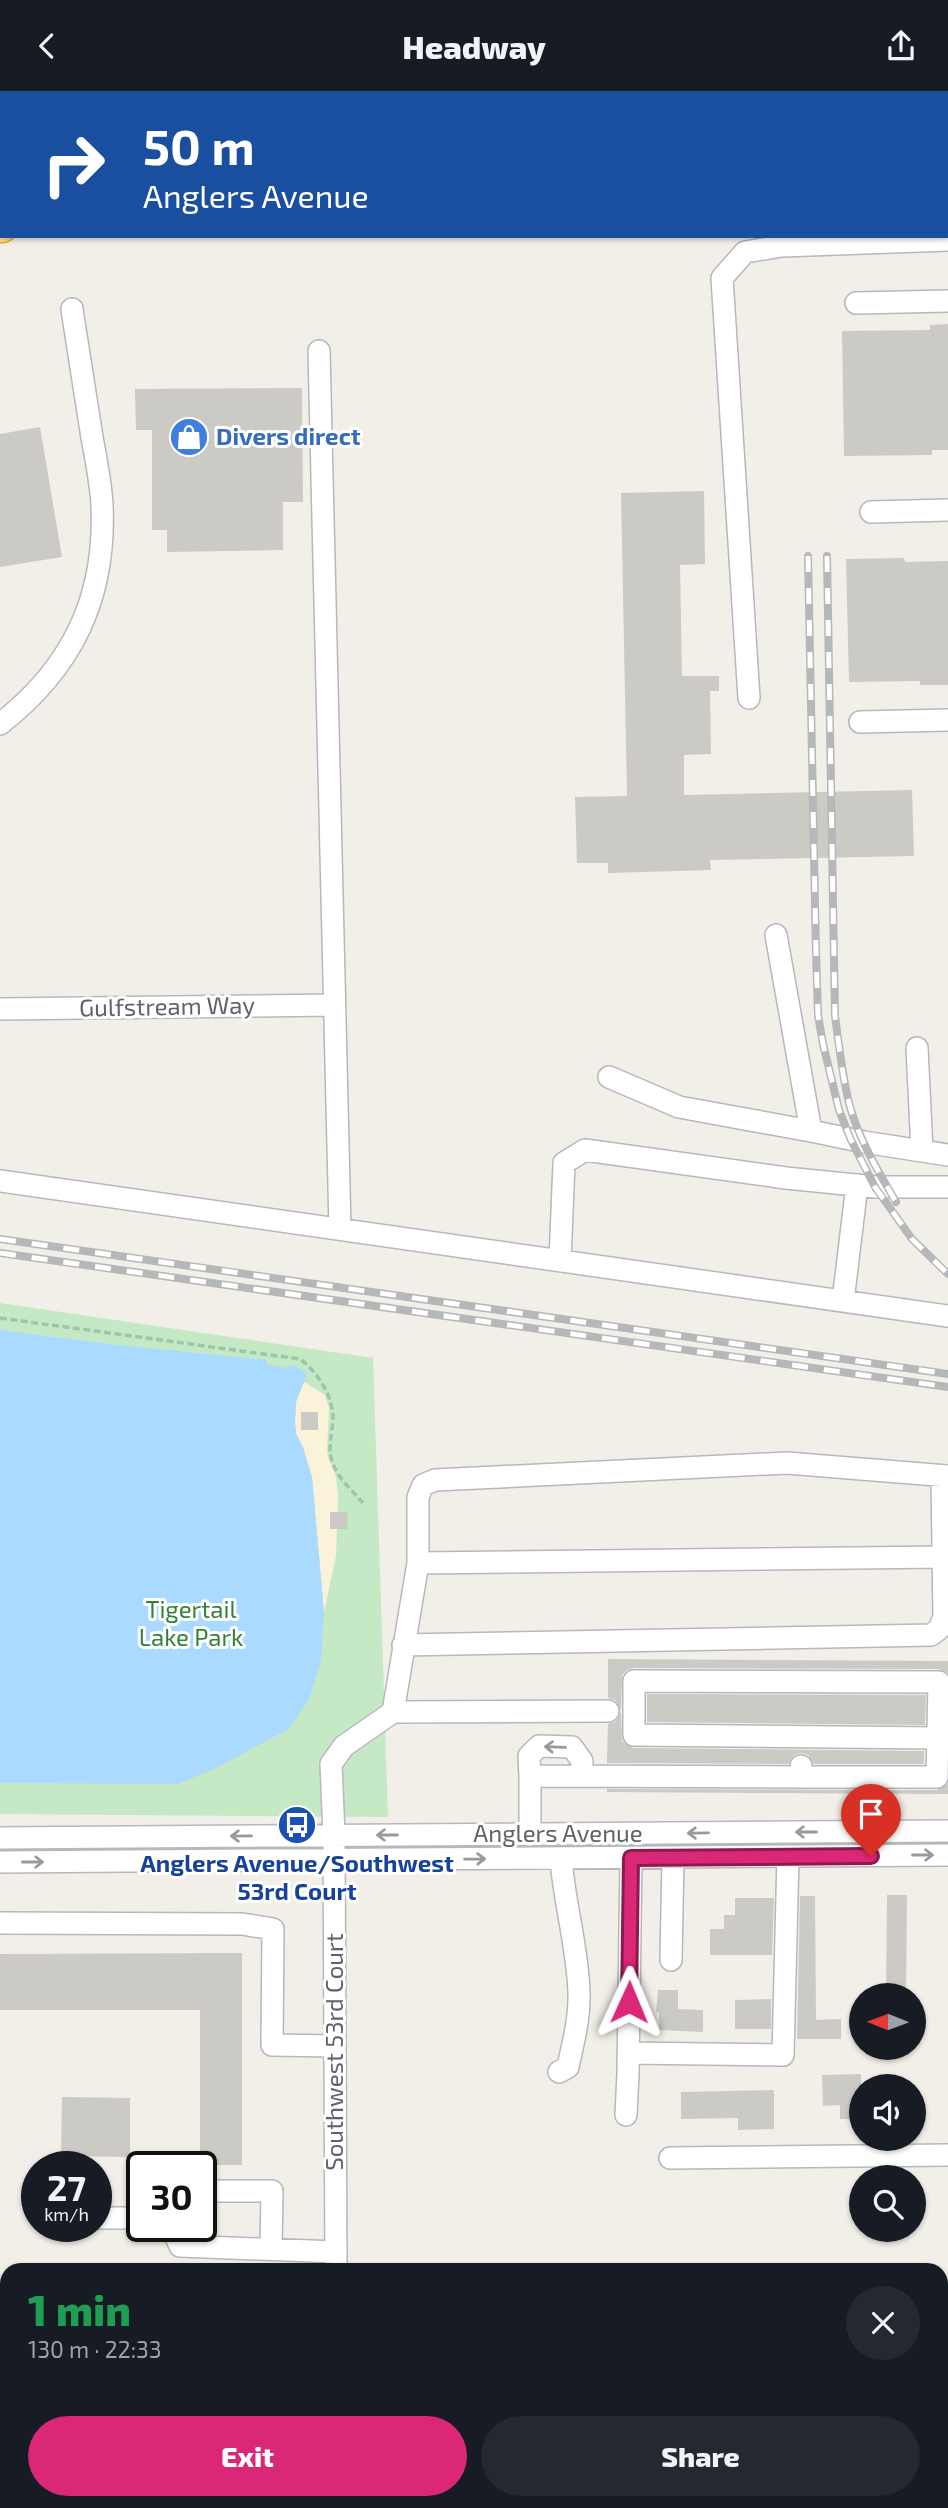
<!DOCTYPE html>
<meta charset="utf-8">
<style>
:root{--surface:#171b24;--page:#242831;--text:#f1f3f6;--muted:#9ea1a6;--accent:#db2777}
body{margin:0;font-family:"Exo 2",sans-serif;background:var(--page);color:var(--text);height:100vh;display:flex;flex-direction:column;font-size:26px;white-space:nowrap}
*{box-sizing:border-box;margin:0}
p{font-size:23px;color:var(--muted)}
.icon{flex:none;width:38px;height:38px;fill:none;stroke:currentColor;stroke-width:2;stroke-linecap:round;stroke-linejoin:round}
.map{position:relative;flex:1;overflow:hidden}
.details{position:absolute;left:0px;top:2172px;width:948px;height:247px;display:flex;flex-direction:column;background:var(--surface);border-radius:21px 21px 0 0;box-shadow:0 2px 5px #0004}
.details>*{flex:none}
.hud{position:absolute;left:0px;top:0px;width:948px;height:147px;box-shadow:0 2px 5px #0004;background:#1a4fa0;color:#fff;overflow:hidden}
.needle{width:46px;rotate:271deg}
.buttons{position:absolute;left:849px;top:1892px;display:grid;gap:14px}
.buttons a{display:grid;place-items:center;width:77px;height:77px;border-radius:50%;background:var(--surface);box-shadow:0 2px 5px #0004;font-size:35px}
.speed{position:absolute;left:21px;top:2060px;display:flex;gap:14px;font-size:35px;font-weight:700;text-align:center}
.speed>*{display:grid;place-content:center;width:91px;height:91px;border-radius:50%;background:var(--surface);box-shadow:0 2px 5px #0004;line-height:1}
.speed small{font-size:18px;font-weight:400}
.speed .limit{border:4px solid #111;border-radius:10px;background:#fff;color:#111}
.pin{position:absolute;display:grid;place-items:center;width:60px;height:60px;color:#fff;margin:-72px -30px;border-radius:50% 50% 50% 0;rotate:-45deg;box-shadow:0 0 7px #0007}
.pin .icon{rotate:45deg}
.me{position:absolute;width:77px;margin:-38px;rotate:1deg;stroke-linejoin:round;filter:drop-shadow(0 0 5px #0008)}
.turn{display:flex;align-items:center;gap:24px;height:147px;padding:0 28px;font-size:32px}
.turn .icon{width:91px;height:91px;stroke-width:2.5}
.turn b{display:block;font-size:49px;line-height:60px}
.round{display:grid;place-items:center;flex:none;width:74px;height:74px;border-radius:37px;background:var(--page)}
.headline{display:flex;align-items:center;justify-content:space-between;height:119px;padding:0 28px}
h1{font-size:42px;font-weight:800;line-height:52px;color:#1e9e55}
.action{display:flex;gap:14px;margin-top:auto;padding:14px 28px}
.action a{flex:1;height:80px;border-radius:42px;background:var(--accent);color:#fff;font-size:28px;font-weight:800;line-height:80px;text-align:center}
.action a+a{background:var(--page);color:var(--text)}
header{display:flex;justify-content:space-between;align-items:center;height:91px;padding:0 28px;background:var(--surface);font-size:32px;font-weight:800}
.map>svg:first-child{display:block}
.green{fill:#c5e8c5}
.sand{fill:#fbf3d9}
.water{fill:#aadaff}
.building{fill:#cccac5}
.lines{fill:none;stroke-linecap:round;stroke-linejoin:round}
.minor-casing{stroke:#b5b8bc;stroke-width:24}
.highway-casing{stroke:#f9ab00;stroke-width:35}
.path{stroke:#9cc7a9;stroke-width:3.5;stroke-dasharray:7 3.5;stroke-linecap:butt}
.minor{stroke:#fff;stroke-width:21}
.highway{stroke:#fde293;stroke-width:32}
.rail-casing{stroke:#b6b7b8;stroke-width:8}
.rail{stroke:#fff;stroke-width:5;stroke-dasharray:16;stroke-linecap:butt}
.oneway{stroke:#979a9d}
.route-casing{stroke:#8e194d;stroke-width:18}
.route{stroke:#db2777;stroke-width:12}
.labels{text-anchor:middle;stroke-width:6;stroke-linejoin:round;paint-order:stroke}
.shop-label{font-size:24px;font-weight:bold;fill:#366cbe;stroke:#fff;text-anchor:start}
.street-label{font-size:24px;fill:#5f6368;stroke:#fff}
.park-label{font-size:24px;fill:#348238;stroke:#fff}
.transit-label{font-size:24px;font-weight:bold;fill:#164399;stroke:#fff}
</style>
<header><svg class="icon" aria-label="back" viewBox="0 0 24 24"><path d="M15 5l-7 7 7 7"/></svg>Headway<svg class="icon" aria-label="share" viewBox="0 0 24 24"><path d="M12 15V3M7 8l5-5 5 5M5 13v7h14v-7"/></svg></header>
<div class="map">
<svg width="948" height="2417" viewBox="0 0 948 2417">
<rect width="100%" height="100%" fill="#f1efe8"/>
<path class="green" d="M0,1212L373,1267L388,1726L0,1723Z"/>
<path class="sand" d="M304,1291L325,1304L329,1317L327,1362L336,1386L338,1405L336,1465L324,1521L312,1386L296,1342L295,1331L296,1311Z"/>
<path class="water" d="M0,1239L109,1253L266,1269L267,1273L286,1277L294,1274L307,1283L296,1311L295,1331L296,1342L303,1356L312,1386L324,1521L321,1569L310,1606L290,1637L216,1677L178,1693L0,1692Z"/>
<path class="building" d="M948,233V359H932V364L844,365L842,240L930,239V234Z
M302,297L303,411H283V459L167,461V439H152V339H136L135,298Z
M40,336L62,466L0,476V343Z
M704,400L705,473L680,474L682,585H719V600H710L711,663L684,664V704L912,699L914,765L710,769L711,779L608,782V772H577L575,706L627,705L621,402Z
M904,467L905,471L948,470V594H920V590L849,591L846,468Z
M301,1321H318V1339H301Z
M330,1421H347L348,1438H330Z
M608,1568L948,1570V1582L939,1578L634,1577L627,1579L622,1584L621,1619L615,1609L608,1607Z
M647,1603L926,1604L925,1634L647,1631Z
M621,1621L622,1650L633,1657L924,1660V1673H814L808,1664L802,1662L794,1664L788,1673L607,1672L608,1633L615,1631Z
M948,1693V1703L607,1701V1698L937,1699Z
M887,1804H907L906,1904H886Z
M800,1805H815L816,1929L841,1928V1948H797Z
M735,1807H774L772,1864H710V1838H724V1824H735Z
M242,1862V2074H200V1919H0V1863Z
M658,1899H678V1918L703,1919V1941L659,1939V1921H656Z
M771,1908V1938H735V1909Z
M861,1983V2015H857L858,2028H840V2014L823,2015L822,1984Z
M774,1999V2038L738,2039V2027L681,2028V2001Z
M62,2006L130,2007V2066L61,2065Z"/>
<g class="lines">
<g class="minor-casing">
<path id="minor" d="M856,212L948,210
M319,260L340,1138
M871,421L948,419
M749,607L722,187L745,161L782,155L948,149
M860,631L948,629
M0,633C72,577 106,507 102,415C101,390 95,365 91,340C85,300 78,259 72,218
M776,844L811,1040L864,1051L948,1064
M0,918L334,914
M917,957L922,1060
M609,986L679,1016L811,1040
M0,1090L948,1225
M560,1170L564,1072L585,1059L786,1087L875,1096H948
M843,1210L857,1094
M418,1472L944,1466
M403,1554L931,1544L939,1538L944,1526L942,1385
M393,1621L608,1620
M530,1685L529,1665L539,1655L572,1656L582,1670V1685
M801,1686H937L939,1591L634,1590V1644L938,1647
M530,1744V1685L801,1686V1675
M0,1747L948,1740
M0,1771L948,1764
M0,1832L242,1833L273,1838L272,1954L335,1955
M671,1869L673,1766
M628,1962L783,1964L788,1765
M559,1981L568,1976C573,1952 580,1927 579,1902C578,1857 564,1812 561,1767
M626,2024L628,1982L631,1767
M670,2067L948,2064
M209,2100H272L271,2158
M96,2127H142
M171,2135L180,2155L336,2161
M336,2179L334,1744L331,1673L344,1655L393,1621L418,1472V1406L423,1394L435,1389L787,1372L948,1385
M942,2215H948
M0,2268H7
M942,2355H948
M628,2412V2417
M334,2417V2412"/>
</g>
<g class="highway-casing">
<path id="highway" d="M34,2L49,0
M327,2L370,0
M0,6H2
M947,13H948
M0,38H2
M947,42H948
M947,67H948
M0,68H2
M0,95H2
M0,135H2"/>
</g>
<path class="path" d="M0,1227L300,1268C318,1281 334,1307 333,1329C332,1344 327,1358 333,1373C339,1389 353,1400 363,1412"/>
<use href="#minor" class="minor"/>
<use href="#highway" class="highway"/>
<g class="rail-casing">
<path id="rail" d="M808,465L816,861L818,924L823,953L839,1019L851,1049L875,1096L912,1148L948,1183
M827,465L835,925C839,954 842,983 849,1012C858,1047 878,1080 896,1111
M0,1148L948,1283
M0,1162L948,1296"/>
</g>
<use href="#rail" class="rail"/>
</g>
<defs><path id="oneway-shaft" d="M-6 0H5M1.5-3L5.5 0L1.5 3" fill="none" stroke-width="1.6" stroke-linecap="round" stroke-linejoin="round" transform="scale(1.75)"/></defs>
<g class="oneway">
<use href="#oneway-shaft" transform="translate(555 1656) rotate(-178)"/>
<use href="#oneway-shaft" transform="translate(806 1741) rotate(180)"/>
<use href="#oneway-shaft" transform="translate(698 1742) rotate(179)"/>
<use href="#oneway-shaft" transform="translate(387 1744) rotate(180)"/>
<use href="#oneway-shaft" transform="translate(241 1745) rotate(179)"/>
<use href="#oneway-shaft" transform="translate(923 1764)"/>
<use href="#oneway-shaft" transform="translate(475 1768) rotate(-1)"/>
<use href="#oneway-shaft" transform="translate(33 1771)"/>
</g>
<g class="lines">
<g class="route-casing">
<path id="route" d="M629,1911L631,1767L871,1765"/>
</g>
<use href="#route" class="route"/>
</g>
<defs>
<g id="shop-disc" transform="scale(2.0125)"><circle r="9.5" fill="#3f7fe0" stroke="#fff"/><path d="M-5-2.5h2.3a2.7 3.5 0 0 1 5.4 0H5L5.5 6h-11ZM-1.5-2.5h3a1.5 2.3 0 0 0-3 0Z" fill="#fff"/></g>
<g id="bus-disc" transform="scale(2.0125)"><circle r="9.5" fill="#1a4fb4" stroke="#fff"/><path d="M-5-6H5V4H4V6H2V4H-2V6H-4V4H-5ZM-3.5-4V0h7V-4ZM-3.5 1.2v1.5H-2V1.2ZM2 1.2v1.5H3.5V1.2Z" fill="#fff"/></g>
</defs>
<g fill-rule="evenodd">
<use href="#shop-disc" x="189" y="346"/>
<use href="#bus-disc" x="297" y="1734"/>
</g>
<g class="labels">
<g class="shop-label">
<text x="216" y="354">Divers direct</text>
</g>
<g class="street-label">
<text transform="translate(167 916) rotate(-1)" y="8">Gulfstream Way</text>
<text x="558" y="1751">Anglers Avenue</text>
<text transform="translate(335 1961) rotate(-90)" y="8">Southwest 53rd Court</text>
</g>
<g class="park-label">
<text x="191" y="1527">Tigertail<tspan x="191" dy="28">Lake Park</tspan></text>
</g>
<g class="transit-label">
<text x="297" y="1781">Anglers Avenue/Southwest<tspan x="297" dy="28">53rd Court</tspan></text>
</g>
</g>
</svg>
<div class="buttons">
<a><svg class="needle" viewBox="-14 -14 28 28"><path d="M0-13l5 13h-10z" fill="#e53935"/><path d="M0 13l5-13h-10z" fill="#9ea1a6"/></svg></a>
<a><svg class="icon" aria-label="sound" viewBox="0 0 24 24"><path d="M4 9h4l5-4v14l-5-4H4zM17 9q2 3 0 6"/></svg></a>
<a><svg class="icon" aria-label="search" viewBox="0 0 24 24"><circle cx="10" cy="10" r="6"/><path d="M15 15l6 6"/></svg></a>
</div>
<div class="speed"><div>27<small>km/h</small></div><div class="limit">30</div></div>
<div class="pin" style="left:871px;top:1765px;background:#d93025"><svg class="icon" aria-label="arrive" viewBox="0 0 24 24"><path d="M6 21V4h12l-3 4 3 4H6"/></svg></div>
<svg class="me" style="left:629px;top:1911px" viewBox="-20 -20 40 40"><path d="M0-17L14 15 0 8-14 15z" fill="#db2777" stroke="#fff" stroke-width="4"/></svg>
<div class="hud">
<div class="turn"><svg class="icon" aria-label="right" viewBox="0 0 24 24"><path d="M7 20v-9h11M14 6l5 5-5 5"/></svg><div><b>50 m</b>Anglers Avenue</div></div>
</div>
<section class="details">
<div class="headline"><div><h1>1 min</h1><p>130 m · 22:33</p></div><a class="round"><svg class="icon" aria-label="close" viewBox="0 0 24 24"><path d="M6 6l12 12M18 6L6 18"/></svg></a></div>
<div class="action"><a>Exit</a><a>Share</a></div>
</section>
</div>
